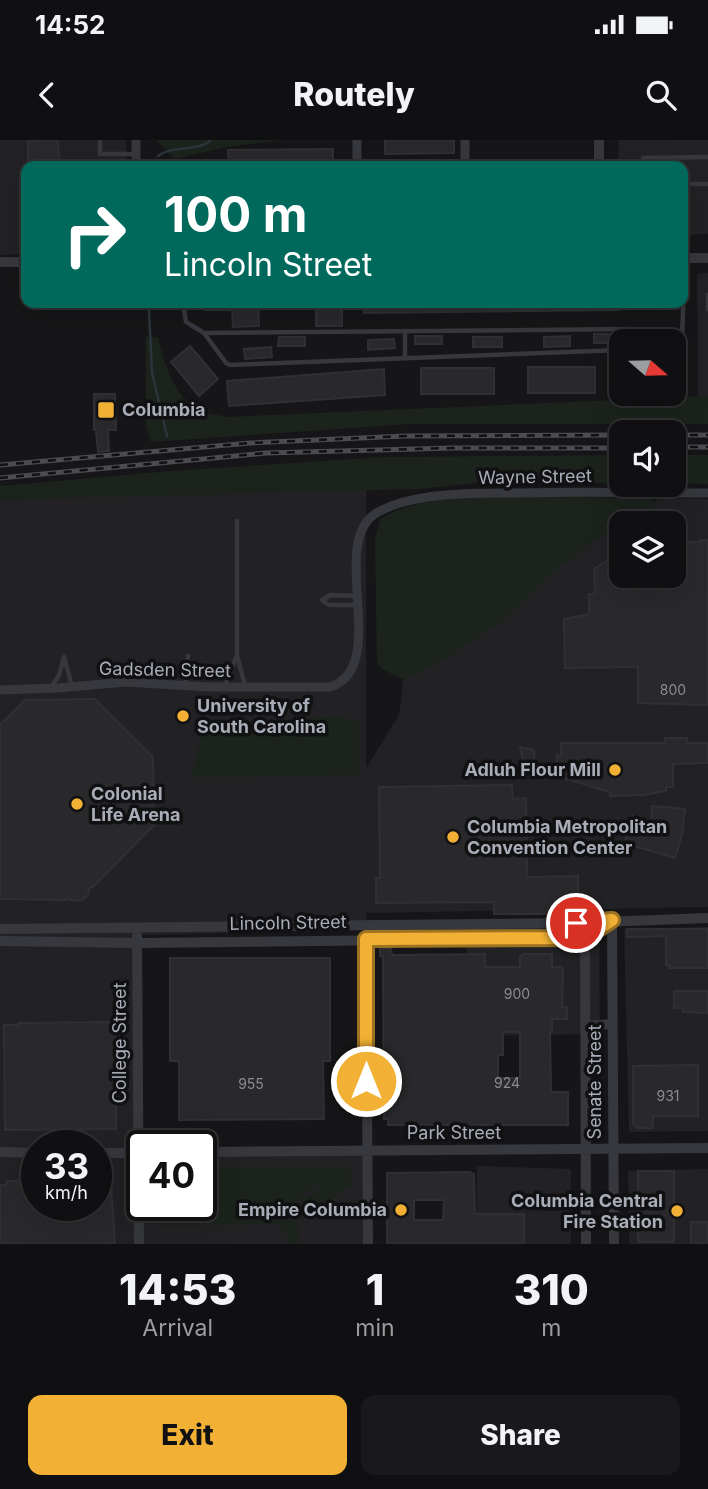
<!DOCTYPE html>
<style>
:root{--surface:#101012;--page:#19191b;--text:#f1f3f6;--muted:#9c9d9f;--line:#303032;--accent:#f2b134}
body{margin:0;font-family:Inter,sans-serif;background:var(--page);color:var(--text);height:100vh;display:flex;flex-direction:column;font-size:26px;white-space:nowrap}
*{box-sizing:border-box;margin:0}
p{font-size:23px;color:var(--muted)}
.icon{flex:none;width:38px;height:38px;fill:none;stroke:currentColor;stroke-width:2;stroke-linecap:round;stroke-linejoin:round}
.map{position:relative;height:1104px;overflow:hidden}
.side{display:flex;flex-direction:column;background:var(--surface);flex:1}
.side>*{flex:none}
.hud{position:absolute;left:21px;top:21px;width:667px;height:147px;border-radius:14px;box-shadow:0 7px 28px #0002,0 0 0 2px var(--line);background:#00695c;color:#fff;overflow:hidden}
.needle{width:46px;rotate:110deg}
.fabs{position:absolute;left:609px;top:189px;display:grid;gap:14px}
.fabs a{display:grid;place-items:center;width:77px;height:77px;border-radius:14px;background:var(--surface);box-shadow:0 7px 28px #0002,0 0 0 2px var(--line);font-size:35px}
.speed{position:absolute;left:21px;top:990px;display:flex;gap:14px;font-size:35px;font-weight:700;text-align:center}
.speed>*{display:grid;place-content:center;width:91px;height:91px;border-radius:50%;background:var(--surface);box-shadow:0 7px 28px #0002,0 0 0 2px var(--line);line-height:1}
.speed small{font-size:18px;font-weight:400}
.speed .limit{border:4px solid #111;border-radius:10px;background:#fff;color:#111}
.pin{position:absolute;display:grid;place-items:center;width:60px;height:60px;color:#fff;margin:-30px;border:4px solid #fff;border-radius:50%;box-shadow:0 2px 7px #0007}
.me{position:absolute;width:77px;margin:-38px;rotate:0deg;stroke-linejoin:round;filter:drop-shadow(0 0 5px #0008)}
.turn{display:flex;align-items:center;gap:24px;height:147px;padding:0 28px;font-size:32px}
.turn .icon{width:91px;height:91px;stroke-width:2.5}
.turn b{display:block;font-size:49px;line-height:60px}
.eta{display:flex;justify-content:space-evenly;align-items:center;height:119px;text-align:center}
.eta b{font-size:42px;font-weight:800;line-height:49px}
.cta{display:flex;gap:14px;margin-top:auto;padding:14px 28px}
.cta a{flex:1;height:80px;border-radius:14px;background:var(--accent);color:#111;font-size:28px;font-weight:800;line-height:80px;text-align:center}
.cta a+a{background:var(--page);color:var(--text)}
.status{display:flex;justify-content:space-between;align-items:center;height:49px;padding:0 35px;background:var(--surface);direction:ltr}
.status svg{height:19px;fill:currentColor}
header{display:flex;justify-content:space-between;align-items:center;height:91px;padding:0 28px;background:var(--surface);font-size:32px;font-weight:800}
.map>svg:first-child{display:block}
.built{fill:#222225;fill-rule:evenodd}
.green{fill:#1c231d}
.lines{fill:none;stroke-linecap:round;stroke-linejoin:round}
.stream{stroke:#2c353c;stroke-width:2.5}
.building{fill:#29292c;stroke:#303034;stroke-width:2;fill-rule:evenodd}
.service{stroke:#37383d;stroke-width:4.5}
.minor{stroke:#37383d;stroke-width:9}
.tertiary{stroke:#37383d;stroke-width:10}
.rail-casing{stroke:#4a4c52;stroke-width:5}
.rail{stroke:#111113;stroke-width:2.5;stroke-dasharray:8;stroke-linecap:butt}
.route-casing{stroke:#9d7322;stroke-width:18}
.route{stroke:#f2b134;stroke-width:12}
.poi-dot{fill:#f2b134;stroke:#111113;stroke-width:2.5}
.labels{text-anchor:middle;stroke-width:7;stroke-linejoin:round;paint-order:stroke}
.number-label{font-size:14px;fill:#888b94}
.poi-label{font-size:18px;font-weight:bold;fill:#a8adb8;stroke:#111113;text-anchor:start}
.street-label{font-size:18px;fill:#a8adb8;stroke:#111113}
</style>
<div class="status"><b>14:52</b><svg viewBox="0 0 49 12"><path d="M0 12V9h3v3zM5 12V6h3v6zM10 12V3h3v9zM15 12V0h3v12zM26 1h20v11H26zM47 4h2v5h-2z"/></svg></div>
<header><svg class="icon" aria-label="back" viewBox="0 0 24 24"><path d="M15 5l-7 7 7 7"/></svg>Routely<svg class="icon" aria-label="search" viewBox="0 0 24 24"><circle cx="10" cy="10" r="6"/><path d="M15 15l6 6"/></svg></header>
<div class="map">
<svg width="708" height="1104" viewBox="0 0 708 1104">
<rect width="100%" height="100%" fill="#161618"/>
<path class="built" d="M0,0H126L127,26H26V114L0,115Z
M619,0H708V94L683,95L682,26H618Z
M708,133V256H698L697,134Z
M366,340V628L399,575L404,536L632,373L660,358L708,359V767L366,773V790L136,795L142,1066H201V1013L369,1010L368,1104H0V361L130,352ZM621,383H674V436H621ZM37,1006H96V1066H37Z
M599,786L600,894L467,896L466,788Z
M708,787V991L629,992L624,789Z
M477,1026L571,1029V1104H476Z
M708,1029V1104H629L628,1031Z"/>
<path class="green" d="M156,0H280L228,7L174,19Z
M146,196L158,198C163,221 176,260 200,271C209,274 220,275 228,277L708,256V284H410L151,302L146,286Z
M621,315V343L483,342L419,349L27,359L0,361V346L171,331L384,317Z
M674,315H708V344L674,343Z
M538,357L652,358L654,367C611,387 574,414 540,445C532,453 525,462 517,468C483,496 444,520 405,540L382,529L377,523L375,400L380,379C426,352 486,358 538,357Z
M338,576L359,583V635L191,637L201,596L211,585Z
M201,1027H351V1045L334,1058L305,1066L302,1065L301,1061L318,1051L319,1047L317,1045C308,1048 302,1055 296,1062L299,1104H288V1093L281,1091L280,1084L159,1085L152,1066H201Z"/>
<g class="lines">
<path class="stream" d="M158,16C174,4 196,13 211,0
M147,163L149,171L152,233L167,296"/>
</g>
<path class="building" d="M28,0H58L59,22H28Z
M385,0H454V13L385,14Z
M333,9V26H229L228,10Z
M205,163H258L259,186L233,187L232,170H205Z
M316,163H342V186H316Z
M364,163H618V170L364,173Z
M594,194H620V203H594Z
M415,196H442V204H415Z
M570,196V206L544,207V197Z
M279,197H305V206H278Z
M473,197H502V207H473Z
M394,199L395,208L368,210V200Z
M190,206L218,239L199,256L171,222Z
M271,207L272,217L245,219L244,209Z
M528,227H595V253H528Z
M421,228H494V254H421Z
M384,229L385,255L229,266L227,241Z
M94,254H115L116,290H108L109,311L98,312L96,290H94Z
M700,400H708V565L638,563V527L565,528L564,479L589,474V454H595L594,429L606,421H621V436H674V402H700Z
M95,559L153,617L154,685L93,747H90L88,755L82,760L74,761L67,758L66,760L0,759V585L25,560Z
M665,598H687V603H708V623L673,624V647H666V651L643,655L610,656V652L557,636V615L561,616V603H665Z
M520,607L534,610L535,626L523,621Z
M512,645L513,659L526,658L527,737L578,736V762H555V774H494V762L376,763V738H380L379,647Z
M652,666L685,669L682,694L675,718L624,703L632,676L651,682Z
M627,789H708V828H669V825H666V796L627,797Z
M380,808H391L392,815L485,814V827H520V816L524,814H552V827H562L563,831L562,867H567V879H552V892H550L551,952H568V985H388V979H384L383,816H380ZM503,892H520V938H498V915H503Z
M170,818H330V921H323L324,979L179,980V921H170Z
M674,851H708V873L683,872V868H674Z
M115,882L116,989L5,990L4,885H18V883Z
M698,925V976H653V988H638L633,984V926Z
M638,1031H674V1102H638Z
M469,1032L474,1034L475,1074H524V1104H387V1033ZM414,1060H444L443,1080H414Z
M37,1040V1066H96V1045H111L115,1104H0V1045H6L7,1041Z
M691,1082H708V1104H691Z"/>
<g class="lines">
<path class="service" d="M100,0V14H136
M465,24L599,25
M643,26V18L708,17
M682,44H708
M708,155V169
M183,163L186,182L204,193L226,223L230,225L621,210
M405,191V218
M204,193L630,189V201
M630,194L681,192
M638,201L681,199
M680,250L685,119
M358,456L330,455L322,460L329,465H358
M237,515V381
M185,545L188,516
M225,546L237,515L245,546
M51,548L59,535L64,517L72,546"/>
<path class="minor" d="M136,0V26
M357,0V26
M465,26V0
M0,550L58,548L126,542L208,547H330C391,528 328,405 375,374C411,351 480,353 521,353C584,351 646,353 708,353"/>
<path class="tertiary" d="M599,0V26
M682,118H708
M0,122H26
M612,780L614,1104
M0,789L576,783L708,778
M585,792L586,1104
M366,795L368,1104
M137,796L139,1104
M0,801L137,803L585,798L612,780
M585,886L613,884
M0,1012L37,1013
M201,1012L708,1008
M96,1013H142"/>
<g class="rail-casing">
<path id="rail" d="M674,295H708
M674,307H708
M0,325L250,303L405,296L621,295
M0,338L266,313L452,308H621"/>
</g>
<use href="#rail" class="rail"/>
</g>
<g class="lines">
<g class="route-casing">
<path id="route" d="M366,941V799L585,798L612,780L576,783"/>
</g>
<use href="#route" class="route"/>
</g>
<g class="poi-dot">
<rect x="97" y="261" width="18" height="18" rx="3.5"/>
<circle cx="183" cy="576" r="7"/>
<circle cx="615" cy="630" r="7"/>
<circle cx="77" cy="664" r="7"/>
<circle cx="453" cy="697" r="7"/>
<circle cx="401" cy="1070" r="7"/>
<circle cx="677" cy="1071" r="7"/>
</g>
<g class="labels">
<g class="number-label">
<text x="673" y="555">800</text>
<text x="517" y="859">900</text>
<text x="507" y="948">924</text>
<text x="251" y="949">955</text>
<text x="668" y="961">931</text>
</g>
<g class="poi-label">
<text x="122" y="276">Columbia</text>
<text x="197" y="572">University of<tspan x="197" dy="21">South Carolina</tspan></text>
<text x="601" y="636" text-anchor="end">Adluh Flour Mill</text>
<text x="91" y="660">Colonial<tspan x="91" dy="21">Life Arena</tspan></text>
<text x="467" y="693">Columbia Metropolitan<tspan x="467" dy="21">Convention Center</tspan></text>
<text x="663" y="1067" text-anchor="end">Columbia Central<tspan x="663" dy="21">Fire Station</tspan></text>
<text x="387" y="1076" text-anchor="end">Empire Columbia</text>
</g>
<g class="street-label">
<text transform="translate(535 337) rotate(-1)" y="6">Wayne Street</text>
<text transform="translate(165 530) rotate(1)" y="6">Gadsden Street</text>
<text transform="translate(288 783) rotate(-1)" y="6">Lincoln Street</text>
<text transform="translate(120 903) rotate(-90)" y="6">College Street</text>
<text transform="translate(595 942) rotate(-90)" y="6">Senate Street</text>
<text x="454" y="999">Park Street</text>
</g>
</g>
</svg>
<div class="fabs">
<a><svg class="needle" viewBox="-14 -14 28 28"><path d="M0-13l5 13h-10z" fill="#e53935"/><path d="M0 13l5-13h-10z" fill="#9c9d9f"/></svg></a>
<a><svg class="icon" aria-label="sound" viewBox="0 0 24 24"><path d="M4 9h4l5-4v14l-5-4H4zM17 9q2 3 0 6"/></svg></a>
<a><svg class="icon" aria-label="layers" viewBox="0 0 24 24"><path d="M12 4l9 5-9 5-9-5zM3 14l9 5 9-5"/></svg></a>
</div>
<div class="speed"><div>33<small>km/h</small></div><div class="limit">40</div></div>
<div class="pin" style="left:576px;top:783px;background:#d93025"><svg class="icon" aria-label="arrive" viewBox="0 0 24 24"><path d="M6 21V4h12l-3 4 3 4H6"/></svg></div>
<svg class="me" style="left:366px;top:941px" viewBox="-20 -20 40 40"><circle r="17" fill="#f2b134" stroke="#fff" stroke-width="3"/><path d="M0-11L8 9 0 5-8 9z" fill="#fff"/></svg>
<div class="hud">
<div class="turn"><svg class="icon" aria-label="right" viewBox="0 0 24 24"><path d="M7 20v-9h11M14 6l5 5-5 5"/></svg><div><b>100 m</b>Lincoln Street</div></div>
</div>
</div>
<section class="side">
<div class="eta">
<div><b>14:53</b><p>Arrival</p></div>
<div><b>1</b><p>min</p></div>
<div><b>310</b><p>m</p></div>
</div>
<div class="cta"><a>Exit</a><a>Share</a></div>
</section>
